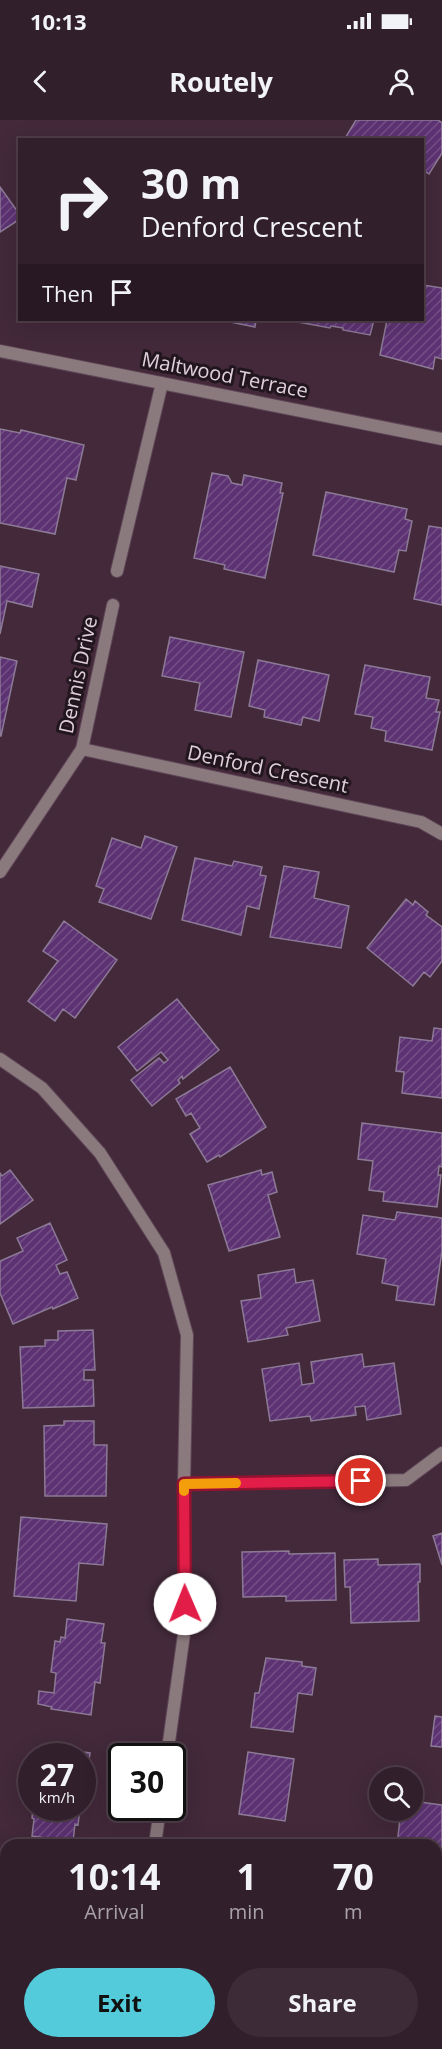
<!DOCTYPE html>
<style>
:root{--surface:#321f2c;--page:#3d2c38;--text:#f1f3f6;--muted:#a8a2a9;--line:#4d3d48;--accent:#53cbda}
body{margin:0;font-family:"Open Sans",sans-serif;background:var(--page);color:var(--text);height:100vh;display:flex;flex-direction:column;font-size:22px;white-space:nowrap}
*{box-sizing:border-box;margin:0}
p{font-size:20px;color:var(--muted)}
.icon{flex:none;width:33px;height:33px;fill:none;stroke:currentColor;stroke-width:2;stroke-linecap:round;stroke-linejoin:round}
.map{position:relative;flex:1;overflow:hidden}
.panel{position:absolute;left:0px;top:1719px;width:442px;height:210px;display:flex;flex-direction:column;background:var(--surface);border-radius:18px 18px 0 0;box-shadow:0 6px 24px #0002,0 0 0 2px var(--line)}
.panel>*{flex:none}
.hud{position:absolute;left:18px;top:18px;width:406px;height:183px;border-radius:0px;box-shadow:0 6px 24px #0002,0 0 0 2px var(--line);background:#321f2c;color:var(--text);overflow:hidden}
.buttons{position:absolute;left:369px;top:1647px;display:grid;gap:12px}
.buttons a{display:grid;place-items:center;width:54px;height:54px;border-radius:50%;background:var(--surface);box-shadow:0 6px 24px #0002,0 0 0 2px var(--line);font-size:30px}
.speed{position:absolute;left:18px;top:1623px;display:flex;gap:12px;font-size:30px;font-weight:700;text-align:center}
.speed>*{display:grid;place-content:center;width:78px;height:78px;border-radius:50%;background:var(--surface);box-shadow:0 6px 24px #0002,0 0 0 2px var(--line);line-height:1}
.speed small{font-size:15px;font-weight:400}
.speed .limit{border:3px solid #111;border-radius:9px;background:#fff;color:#111}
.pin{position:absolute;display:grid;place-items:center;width:51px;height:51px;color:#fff;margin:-26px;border:3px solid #fff;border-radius:50%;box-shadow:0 2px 6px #0007}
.me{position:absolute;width:66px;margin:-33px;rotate:359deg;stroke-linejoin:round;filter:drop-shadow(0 0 4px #0008)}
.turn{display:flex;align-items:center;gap:21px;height:126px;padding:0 24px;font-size:27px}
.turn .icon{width:78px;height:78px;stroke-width:2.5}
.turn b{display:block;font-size:42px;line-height:51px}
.then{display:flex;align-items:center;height:57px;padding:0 24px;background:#0003;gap:12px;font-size:22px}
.eta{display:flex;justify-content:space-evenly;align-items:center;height:102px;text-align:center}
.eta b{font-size:36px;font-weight:700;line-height:42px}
.action{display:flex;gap:12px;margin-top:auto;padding:12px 24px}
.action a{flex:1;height:69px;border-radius:36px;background:var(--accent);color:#111;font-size:24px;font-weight:700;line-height:69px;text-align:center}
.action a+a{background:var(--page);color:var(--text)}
.status{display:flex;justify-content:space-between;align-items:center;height:42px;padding:0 30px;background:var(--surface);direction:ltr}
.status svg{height:16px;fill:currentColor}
header{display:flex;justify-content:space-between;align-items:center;height:78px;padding:0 24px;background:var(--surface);font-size:27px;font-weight:700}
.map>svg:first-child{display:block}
.building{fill:url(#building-hatch);stroke:#8c7a96;stroke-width:1.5}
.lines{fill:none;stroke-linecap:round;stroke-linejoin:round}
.street-casing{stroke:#5f4757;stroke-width:14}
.street{stroke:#8b7a7d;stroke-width:12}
.route-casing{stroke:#92132f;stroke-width:15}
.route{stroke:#e11d48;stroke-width:10}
.slow{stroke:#f59e0b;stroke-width:10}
.labels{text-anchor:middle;stroke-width:6;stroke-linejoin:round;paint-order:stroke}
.street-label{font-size:20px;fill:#e0cfda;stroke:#22161e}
</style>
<div class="status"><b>10:13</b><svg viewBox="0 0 49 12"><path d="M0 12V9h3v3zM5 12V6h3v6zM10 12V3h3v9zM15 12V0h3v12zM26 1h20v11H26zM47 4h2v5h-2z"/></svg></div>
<header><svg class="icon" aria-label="back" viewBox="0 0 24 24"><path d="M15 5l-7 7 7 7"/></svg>Routely<svg class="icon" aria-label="person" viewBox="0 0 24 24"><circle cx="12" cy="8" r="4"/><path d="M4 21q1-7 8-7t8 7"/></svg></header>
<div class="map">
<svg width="442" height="1929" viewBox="0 0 442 1929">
<defs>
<pattern id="building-hatch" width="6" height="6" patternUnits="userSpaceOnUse" patternTransform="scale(1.5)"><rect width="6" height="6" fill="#5d3273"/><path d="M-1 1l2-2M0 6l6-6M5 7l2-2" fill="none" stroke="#744f86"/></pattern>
</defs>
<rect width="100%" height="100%" fill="#43293a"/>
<path class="building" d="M356,0H438L442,3V33L429,54L423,50V20H344Z
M0,67L20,95V99L0,112Z
M423,165L442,168V239L435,237L433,249L380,235L387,200H423Z
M221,200H256L255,207Z
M287,200H374L370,215L343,210V208L331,206L330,208Z
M0,309L20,313L21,310L84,325L76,360L67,358L55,414L0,403Z
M212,353L228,356L232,363L242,365L244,355L282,363L280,373H283L265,458L224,449L225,445L194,438Z
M326,372L407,389L405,399L412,401L406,431L399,430L394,452L313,435Z
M429,406L442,408V485L414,479Z
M0,446L39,454L32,487L7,481L0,514Z
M170,517L244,532L231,597L195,590L200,563L162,556Z
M0,537L17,541L1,616H0Z
M258,540L329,555L319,601L303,597L301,605L264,597L265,590L249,586Z
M365,545L430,557L426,578L439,580L436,592H440L432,630L385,621L386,611L371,608L373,597L355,594Z
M145,716L177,727L151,799L99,782L104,769L96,766L112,718L141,728Z
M195,738L232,746L234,741L262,747L260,755L266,756L259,789L247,786L241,815L182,800Z
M284,746L319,752L314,778L349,786L341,828L270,817Z
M406,779L413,785L415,781L428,792L426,795L442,807V841L430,857L424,852L413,866L367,828Z
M64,801L117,840L75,898L63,889L55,901L28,881L58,841L43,831Z
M177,879L219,930L183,959L182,956L178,960L180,963L152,986L131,960L159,938L164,943L168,940L161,932L137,951L118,927Z
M434,908L442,909V978L402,973L404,952L396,951L400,917L432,921Z
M230,947L266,1007L220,1037L219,1035L207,1042L190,1014L200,1008L191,993L186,996L176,979Z
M362,1003L442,1013V1047L439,1046L438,1055H441L437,1087L383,1081L384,1072L369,1070L373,1041L358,1039Z
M10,1050L33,1080L0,1104V1053L2,1056Z
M261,1050L262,1055L272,1052L277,1072L268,1075L280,1117L229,1131L208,1065Z
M397,1092L442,1098V1131L434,1185L396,1180L398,1166L382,1163L386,1139L357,1134L363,1095L395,1100Z
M50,1103L67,1140L56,1145L60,1154L67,1152L78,1178L53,1189L52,1187L13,1204L0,1173V1141L23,1131L17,1118Z
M294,1149L296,1163L313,1160L320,1201L286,1208L288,1215L248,1222L241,1181L261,1178L258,1155Z
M93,1210L95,1250H84V1260H93L94,1286L23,1288L20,1227L45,1226V1220H58V1211Z
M362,1234L364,1247L394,1243L401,1294L367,1300L365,1286L355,1287L356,1295L311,1301L310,1296L270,1301L262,1249L299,1243L302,1265L314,1263L311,1242Z
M64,1301H94V1325H107L106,1376H45L44,1306L64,1305Z
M21,1397L107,1404L103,1445L79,1443L76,1481L14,1476Z
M442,1413V1445L433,1416Z
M289,1431V1434L335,1433L336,1480L286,1481V1476L243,1477L242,1432Z
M378,1439V1445L420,1444V1462H418L419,1501L351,1503L350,1467H345L344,1440Z
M67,1499L104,1504L101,1523H105L100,1563L95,1562L91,1595L51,1589L52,1587L38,1584L39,1571L54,1573L56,1553L51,1552L55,1521L60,1522L61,1517L65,1518Z
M266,1538L302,1542V1546L316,1548L312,1575L298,1573L293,1612L251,1607L255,1573H259Z
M435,1596L442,1597V1627L431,1626Z
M44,1627L90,1633L83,1683L82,1636H42Z
M248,1632L294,1639L285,1701L239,1694Z
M412,1681L442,1685V1765H437L436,1771V1725H397L401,1690H412Z
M33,1688H80L78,1705L75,1704L73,1722L32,1716L34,1699L32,1698Z
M0,1814L6,1815V1837L0,1836Z
M0,1878L6,1879V1923H71L70,1929H22L0,1926Z"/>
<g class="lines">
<g class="street-casing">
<path id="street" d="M0,231L442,319
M117,451L162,263
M82,629L421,702L442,714
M0,752L82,629L113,485
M0,939L42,968L100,1033L164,1133L187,1215L184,1364L185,1507L167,1636
M184,1364L406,1360L442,1333
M155,1725L160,1688
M126,1929L127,1923"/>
</g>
<use href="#street" class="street"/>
</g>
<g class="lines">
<g class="route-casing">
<path id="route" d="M185,1484L184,1364L361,1361"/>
</g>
<use href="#route" class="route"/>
<path class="slow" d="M184,1371V1364L236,1363"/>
</g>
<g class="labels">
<g class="street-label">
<text transform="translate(225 255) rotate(11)" y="7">Maltwood Terrace</text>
<text transform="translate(78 555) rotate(-78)" y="7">Dennis Drive</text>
<text transform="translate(268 649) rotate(12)" y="7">Denford Crescent</text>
</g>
</g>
</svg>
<div class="buttons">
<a><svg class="icon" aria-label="search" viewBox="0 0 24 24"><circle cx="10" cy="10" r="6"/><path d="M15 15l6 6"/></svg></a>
</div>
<div class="speed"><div>27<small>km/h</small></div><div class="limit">30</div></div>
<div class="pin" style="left:361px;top:1361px;background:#d93025"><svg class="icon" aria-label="arrive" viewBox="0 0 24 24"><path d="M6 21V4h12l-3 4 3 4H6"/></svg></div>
<svg class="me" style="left:185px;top:1484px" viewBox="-20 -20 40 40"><circle r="19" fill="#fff"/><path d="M0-13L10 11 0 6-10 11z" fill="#e11d48"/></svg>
<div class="hud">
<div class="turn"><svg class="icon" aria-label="right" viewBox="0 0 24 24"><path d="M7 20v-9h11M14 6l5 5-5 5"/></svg><div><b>30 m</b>Denford Crescent</div></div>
<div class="then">Then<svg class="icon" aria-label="arrive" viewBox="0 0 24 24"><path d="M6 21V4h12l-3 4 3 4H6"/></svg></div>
</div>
<section class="panel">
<div class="eta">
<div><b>10:14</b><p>Arrival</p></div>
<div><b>1</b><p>min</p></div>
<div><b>70</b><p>m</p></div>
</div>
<div class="action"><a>Exit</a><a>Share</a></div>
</section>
</div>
